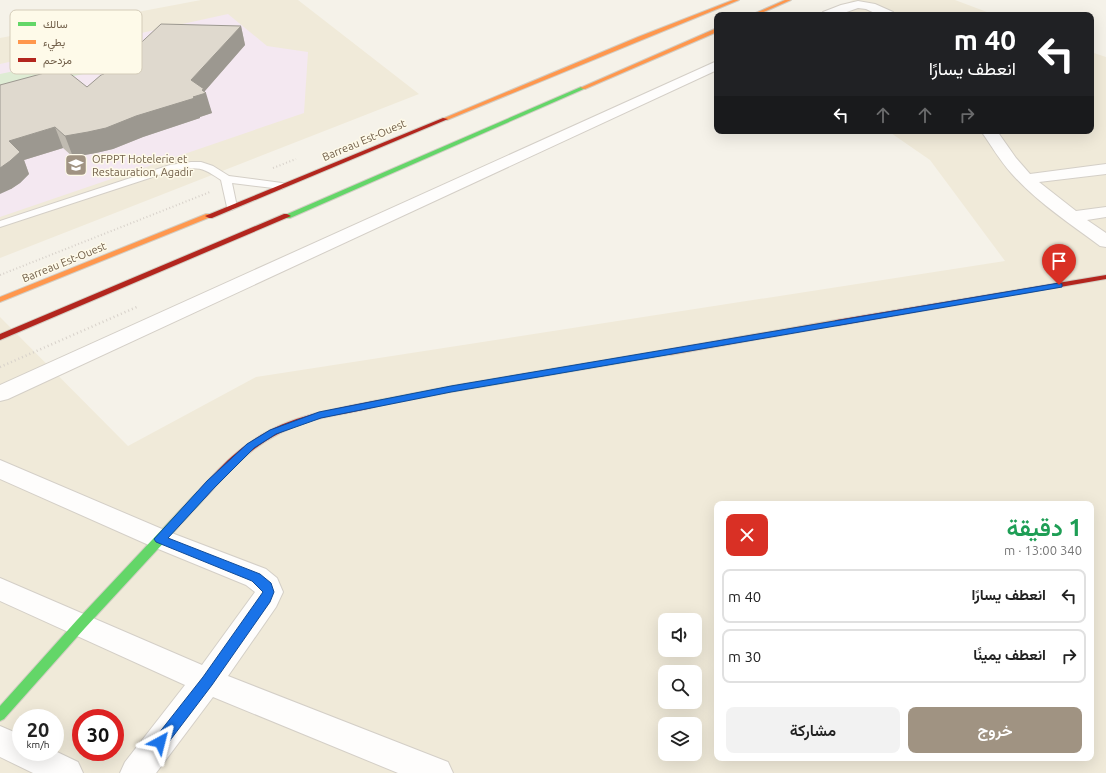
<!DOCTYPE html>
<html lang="ar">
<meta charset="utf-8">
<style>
:root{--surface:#fff;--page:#f2f2f2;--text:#222;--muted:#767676;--line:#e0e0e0;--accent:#a09382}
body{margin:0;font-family:Ubuntu,Vazirmatn,sans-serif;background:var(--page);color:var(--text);direction:rtl;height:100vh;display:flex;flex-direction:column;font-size:15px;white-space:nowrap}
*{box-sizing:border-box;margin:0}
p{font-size:13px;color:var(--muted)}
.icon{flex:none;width:22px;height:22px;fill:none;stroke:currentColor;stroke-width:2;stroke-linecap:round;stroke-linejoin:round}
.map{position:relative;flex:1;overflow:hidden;direction:ltr}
.panel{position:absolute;left:714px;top:501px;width:380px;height:260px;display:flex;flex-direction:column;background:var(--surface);border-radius:8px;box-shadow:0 4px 16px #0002;direction:rtl}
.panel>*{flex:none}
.guide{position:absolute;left:714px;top:12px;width:380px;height:122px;border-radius:8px;box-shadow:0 4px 16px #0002;direction:rtl;background:#202124;color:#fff;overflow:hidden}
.tools{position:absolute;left:658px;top:613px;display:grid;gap:8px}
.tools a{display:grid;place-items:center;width:44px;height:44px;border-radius:8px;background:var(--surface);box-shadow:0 4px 16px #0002;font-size:20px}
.speed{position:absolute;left:12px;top:709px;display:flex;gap:8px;font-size:20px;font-weight:700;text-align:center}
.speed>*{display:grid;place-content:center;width:52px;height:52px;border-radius:50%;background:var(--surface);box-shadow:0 4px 16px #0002;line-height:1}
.speed small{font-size:10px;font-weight:400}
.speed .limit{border:6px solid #d22;background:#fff;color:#111}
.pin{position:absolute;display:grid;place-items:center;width:34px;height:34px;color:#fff;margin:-41px -17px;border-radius:50% 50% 50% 0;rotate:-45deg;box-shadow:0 0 4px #0007}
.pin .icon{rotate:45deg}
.me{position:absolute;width:44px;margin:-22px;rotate:38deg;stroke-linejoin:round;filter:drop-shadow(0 0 3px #0008)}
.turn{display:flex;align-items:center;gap:14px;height:84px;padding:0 12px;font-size:18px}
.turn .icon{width:52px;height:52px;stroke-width:2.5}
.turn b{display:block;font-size:28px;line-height:34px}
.lanes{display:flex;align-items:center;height:38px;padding:0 12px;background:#0003;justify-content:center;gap:20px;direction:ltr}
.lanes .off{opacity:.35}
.round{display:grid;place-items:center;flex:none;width:42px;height:42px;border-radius:8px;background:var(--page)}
.summary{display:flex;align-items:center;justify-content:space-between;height:68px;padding:0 12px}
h1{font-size:24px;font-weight:600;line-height:30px;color:#1e9e55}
.action{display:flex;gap:8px;margin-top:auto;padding:8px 12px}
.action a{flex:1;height:46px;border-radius:8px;background:var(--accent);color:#fff;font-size:16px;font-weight:600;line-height:46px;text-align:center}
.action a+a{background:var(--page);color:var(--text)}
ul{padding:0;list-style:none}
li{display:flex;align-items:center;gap:12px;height:54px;margin:0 8px 6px;padding:0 4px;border:2px solid var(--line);border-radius:8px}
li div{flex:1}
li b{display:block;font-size:15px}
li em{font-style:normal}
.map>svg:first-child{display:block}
.residential{fill:#f0ead9;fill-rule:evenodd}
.education{fill:#f4e8f1}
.green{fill:#deecd4}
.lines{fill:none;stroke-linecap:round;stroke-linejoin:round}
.lane-casing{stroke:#d4cfc7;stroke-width:2}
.street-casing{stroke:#d4cfc7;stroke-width:2}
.fast-casing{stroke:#d3cec4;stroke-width:2}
.slow-casing{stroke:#d3cec4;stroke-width:2}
.jam-casing{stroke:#d3cec4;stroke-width:2}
.path-far1{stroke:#d7d1ca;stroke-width:2;stroke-dasharray:1 2.5;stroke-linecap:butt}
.path{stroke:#d7d1ca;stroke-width:2.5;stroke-dasharray:1 3;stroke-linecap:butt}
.lane{fill:#fefdfc;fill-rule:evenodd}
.street{fill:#fefdfc;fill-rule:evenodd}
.fast{fill:#63d668;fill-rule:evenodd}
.slow{fill:#ff974d;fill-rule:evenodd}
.jam{fill:#b3261e;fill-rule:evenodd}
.wall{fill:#c0bbb1}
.shaded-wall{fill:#9c9890}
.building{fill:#dfd9ce;stroke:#9c9890}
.route{fill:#1a73e8;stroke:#114b97}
.labels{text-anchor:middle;stroke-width:3;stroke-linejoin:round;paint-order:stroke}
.far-street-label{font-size:11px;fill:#72604a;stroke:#fefae9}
.far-poi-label{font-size:11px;fill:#72604a;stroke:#fefae9;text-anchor:start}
.key{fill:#fefae9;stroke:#d4ccb9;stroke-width:1}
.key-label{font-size:11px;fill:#72604a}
</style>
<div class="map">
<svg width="1106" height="773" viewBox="0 0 1106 773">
<rect width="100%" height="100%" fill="#f5f2e9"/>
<path class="residential" d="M201,0H298L419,94L0,258V38Z
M853,0H955L995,15H824Z
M1091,52L1106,57V773H0V317L128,446L256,377L1005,261L930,160L888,131H1091ZM717,504H1091V758H717ZM665,620H695V650H665ZM665,672H695V702H665ZM21,718H55V752H21ZM81,718H115V752H81ZM665,724H695V754H665Z"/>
<path class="education" d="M228,14L267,46L308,52L304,113L0,217V64Z"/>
<path class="green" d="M72,59L83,74L0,93V74Z"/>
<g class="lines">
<g class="lane-casing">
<path id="lane" d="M191,162H201L213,166L229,176L282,183L287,186L282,189L232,183L237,207L232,210L227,207L221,180C201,166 198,167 174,170L0,227V221L170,165Z"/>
</g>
<g class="street-casing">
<path id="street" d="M858,1L875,4L893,12L895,15H879L866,9L858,8L838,15H821L823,12L841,5Z
M717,61V70L8,399L0,401V385Z
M981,131H997L1016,158L1030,174L1106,164V174L1039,182L1076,211L1106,207V217L1087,220L1106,233V247L1100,246C1069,223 1037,202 1012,174C1000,161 991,145 981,131Z
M0,460L169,532L266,569L277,578L283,592L276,607L228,676L448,762L453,773H398L213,697L156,773H120L125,762L185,685L0,601V578L202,665L255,592L246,585L151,546L0,479Z
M0,726L21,735V752L55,751L78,762L83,773H33L0,757Z"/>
</g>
<g class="fast-casing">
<path id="fast" d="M581,87L586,88L290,218H287L283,216Z
M670,349L673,350L674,352L673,354L451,392L379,406L374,403L379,400L451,386Z
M201,491L205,492L206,495L205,498L85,628L4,719L0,721V706L77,620L197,492Z"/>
</g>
<g class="slow-casing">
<path id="slow" d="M733,0H739L447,120L442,119L638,37Z
M785,0H791L757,15H751Z
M717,28V32L585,89L580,88Z
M206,214H209L213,216L0,302V297Z
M836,320L840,323L839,325L670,355L666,352L670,349Z"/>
</g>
<g class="jam-casing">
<path id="jam" d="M443,118L448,119L212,218H209L205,216Z
M284,214H287L291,216L0,340V334Z
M1106,275V279L836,326L832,323L836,320Z
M379,400L382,401L384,403L382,405C360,412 336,414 313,420C261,436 240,459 205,498L201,499L197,498L196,495C201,486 211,478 218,470C266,419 313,413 379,400Z"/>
</g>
<path class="path-far1" d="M273,168L296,159
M0,275L210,192"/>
<path class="path" d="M0,367L139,306"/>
<use href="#lane" class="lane"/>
<use href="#street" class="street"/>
<use href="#fast" class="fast"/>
<use href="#slow" class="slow"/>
<use href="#jam" class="jam"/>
</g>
<path class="wall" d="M241,26L245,45L204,92L212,113L200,117V118L143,137L113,149L96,153L73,157L63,148L24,160L29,174L20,183L11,189L0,85L87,87L104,74L129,54Z"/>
<path class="shaded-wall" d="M241,26L245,45L204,92L206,93L212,113L200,117V118L143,137L113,149L96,153L73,157L65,136L136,116L191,80Z
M55,127L63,148L24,160L29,174L20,183L11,189L0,194V168L9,141Z"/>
<path class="building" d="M161,24L241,26L191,80L204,89L202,90L206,93L193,97L195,98L136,116L106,128L88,132L65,136L55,127L9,141L20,152L10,161L0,168V85L63,68L87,87L101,75L104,74L127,52L129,54Z"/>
<path class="route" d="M1059,283L1062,284V287L451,392L321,418L276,434L254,448L215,487L168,538L260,574L271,583L274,592L270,602L212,685L165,747L160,749L155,747L154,742L155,738L203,677L263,592L252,581L156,542L154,539L207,481L247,444L270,430L319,412L451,386Z"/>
<defs>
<g id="school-square" transform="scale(1.15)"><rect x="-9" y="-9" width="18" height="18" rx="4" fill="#a09382" stroke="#fefae9"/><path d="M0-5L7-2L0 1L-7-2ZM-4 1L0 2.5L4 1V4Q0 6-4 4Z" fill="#fff"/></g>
</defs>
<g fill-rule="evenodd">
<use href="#school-square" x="76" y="165"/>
</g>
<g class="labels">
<g class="far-street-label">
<text transform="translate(364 140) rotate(-23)" y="4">Barreau Est-Ouest</text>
<text transform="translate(64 262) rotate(-22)" y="4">Barreau Est-Ouest</text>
</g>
<g class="far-poi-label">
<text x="92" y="163">OFPPT Hotelerie et<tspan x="92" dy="13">Restauration, Agadir</tspan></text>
</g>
</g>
<rect x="10" y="10" width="132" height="64" rx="6" class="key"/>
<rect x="18" y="22" width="18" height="4" fill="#63d668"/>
<rect x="18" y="40" width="18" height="4" fill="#ff974d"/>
<rect x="18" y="58" width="18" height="4" fill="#b3261e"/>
<g class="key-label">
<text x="43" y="28">سالك</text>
<text x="43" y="46">بطيء</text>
<text x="43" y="64">مزدحم</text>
</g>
</svg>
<div class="tools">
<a><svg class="icon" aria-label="sound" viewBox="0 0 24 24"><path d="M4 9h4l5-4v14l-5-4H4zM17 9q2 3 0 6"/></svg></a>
<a><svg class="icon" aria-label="search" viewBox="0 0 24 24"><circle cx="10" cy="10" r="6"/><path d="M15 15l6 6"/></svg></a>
<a><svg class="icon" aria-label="layers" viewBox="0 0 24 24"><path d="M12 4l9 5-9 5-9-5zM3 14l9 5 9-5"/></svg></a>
</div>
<div class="speed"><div>20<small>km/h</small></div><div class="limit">30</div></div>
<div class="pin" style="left:1059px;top:285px;background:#d93025"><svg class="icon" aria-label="arrive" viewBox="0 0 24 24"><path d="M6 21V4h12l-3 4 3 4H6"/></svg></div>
<svg class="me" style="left:160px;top:742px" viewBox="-20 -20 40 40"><path d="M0-17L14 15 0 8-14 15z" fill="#1a73e8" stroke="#fff" stroke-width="4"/></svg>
<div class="guide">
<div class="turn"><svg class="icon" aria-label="left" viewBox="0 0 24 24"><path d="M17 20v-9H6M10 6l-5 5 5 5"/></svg><div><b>40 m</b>انعطف يسارًا</div></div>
<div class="lanes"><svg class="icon" aria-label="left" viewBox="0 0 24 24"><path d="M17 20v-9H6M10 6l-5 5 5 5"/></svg><svg class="icon off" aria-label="ahead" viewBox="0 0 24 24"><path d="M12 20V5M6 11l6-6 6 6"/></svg><svg class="icon off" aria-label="ahead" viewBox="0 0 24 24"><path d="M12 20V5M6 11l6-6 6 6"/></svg><svg class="icon off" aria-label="right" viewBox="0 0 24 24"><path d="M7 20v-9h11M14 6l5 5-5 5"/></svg></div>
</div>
<section class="panel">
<div class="summary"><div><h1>1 دقيقة</h1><p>340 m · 13:00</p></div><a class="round" style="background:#d93025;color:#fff"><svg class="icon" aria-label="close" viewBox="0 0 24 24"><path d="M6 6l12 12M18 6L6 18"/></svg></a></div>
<ul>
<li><svg class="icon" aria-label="left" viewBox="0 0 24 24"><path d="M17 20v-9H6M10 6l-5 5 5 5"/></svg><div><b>انعطف يسارًا</b></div><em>40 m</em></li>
<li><svg class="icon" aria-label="right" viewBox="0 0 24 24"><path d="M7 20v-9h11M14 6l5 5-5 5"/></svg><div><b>انعطف يمينًا</b></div><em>30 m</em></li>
</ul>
<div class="action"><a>خروج</a><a>مشاركة</a></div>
</section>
</div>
